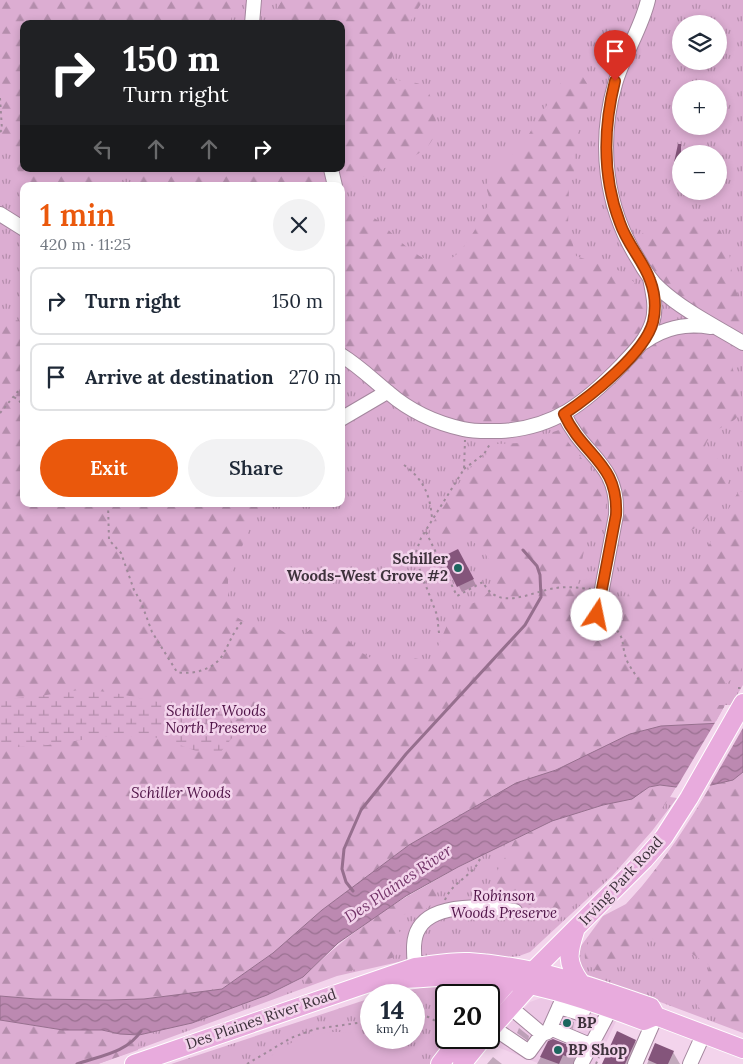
<!DOCTYPE html>
<meta charset="utf-8">
<style>
:root{--surface:#fff;--page:#f2f2f3;--text:#1f2937;--muted:#747a83;--line:#e0e1e3;--accent:#ea580c}
body{margin:0;font-family:Lora,serif;background:var(--page);color:var(--text);height:100vh;display:flex;flex-direction:column;font-size:19px;white-space:nowrap}
*{box-sizing:border-box;margin:0}
p{font-size:16px;color:var(--muted)}
.icon{flex:none;width:28px;height:28px;fill:none;stroke:currentColor;stroke-width:2;stroke-linecap:round;stroke-linejoin:round}
.map{position:relative;flex:1;overflow:hidden}
.side{position:absolute;left:20px;top:182px;width:325px;height:325px;display:flex;flex-direction:column;background:var(--surface);border-radius:10px;box-shadow:0 2px 8px #0003}
.side>*{flex:none}
.banner{position:absolute;left:20px;top:20px;width:325px;height:152px;border-radius:10px;box-shadow:0 2px 8px #0003;background:#202124;color:#fff;overflow:hidden}
.controls{position:absolute;left:672px;top:15px;display:grid;gap:10px}
.controls a{display:grid;place-items:center;width:55px;height:55px;border-radius:50%;background:var(--surface);box-shadow:0 2px 8px #0003;font-size:25px}
.speed{position:absolute;left:360px;top:984px;display:flex;gap:10px;font-size:25px;font-weight:700;text-align:center}
.speed>*{display:grid;place-content:center;width:65px;height:65px;border-radius:50%;background:var(--surface);box-shadow:0 2px 8px #0003;line-height:1}
.speed small{font-size:12px;font-weight:400}
.speed .limit{border:2px solid #111;border-radius:8px;background:#fff;color:#111}
.pin{position:absolute;display:grid;place-items:center;width:42px;height:42px;color:#fff;margin:-51px -21px;border-radius:50% 50% 50% 0;rotate:-45deg;box-shadow:0 0 5px #0007}
.pin .icon{rotate:45deg}
.me{position:absolute;width:55px;margin:-28px;rotate:11deg;stroke-linejoin:round;filter:drop-shadow(0 0 4px #0008)}
.turn{display:flex;align-items:center;gap:18px;height:105px;padding:0 20px;font-size:22px}
.turn .icon{width:65px;height:65px;stroke-width:2.5}
.turn b{display:block;font-size:35px;line-height:42px}
.lanes{display:flex;align-items:center;height:48px;padding:0 20px;background:#0003;justify-content:center;gap:25px;direction:ltr}
.lanes .off{opacity:.35}
.round{display:grid;place-items:center;flex:none;width:52px;height:52px;border-radius:26px;background:var(--page)}
.overview{display:flex;align-items:center;justify-content:space-between;height:85px;padding:0 20px}
h1{font-size:30px;font-weight:600;line-height:38px;color:var(--accent)}
.cta{display:flex;gap:10px;margin-top:auto;padding:10px 20px}
.cta a{flex:1;height:58px;border-radius:30px;background:var(--accent);color:#fff;font-size:20px;font-weight:600;line-height:58px;text-align:center}
.cta a+a{background:var(--page);color:var(--text)}
ul{padding:0;list-style:none}
li{display:flex;align-items:center;gap:15px;height:68px;margin:0 10px 8px;padding:0 10px;border:2px solid var(--line);border-radius:10px}
li div{flex:1}
li b{display:block;font-size:19px}
li em{font-style:normal}
.map>svg:first-child{display:block}
.built{fill:#ecc7e5}
.grass{fill:url(#grass-tufts);fill-rule:evenodd}
.forest{fill:url(#forest-firs)}
.wetland{fill:url(#wetland-marsh)}
.garden{fill:#dcadd2}
.water{fill:url(#water-waves);stroke:#966f8e}
.pier{fill:#f3d4ec}
.shadow{fill:#0003}
.lines{fill:none;stroke-linecap:round;stroke-linejoin:round}
.stream{stroke:#966f8e;stroke-width:3}
.building{fill:#84557b}
.minor-casing{stroke:#a4879e;stroke-width:16}
.major-casing{stroke:#fff;stroke-width:20}
.path{stroke:#9f899a;stroke-width:2;stroke-dasharray:2.5 4;stroke-linecap:butt}
.minor{stroke:#fff;stroke-width:14}
.major{stroke:#e8abdd;stroke-width:18}
.route-casing{stroke:#983908;stroke-width:12}
.route{stroke:#ea580c;stroke-width:9}
.poi-dot{fill:#1c665e;stroke:#f3d4ec;stroke-width:2}
.labels{text-anchor:middle;stroke-width:5;stroke-linejoin:round;paint-order:stroke}
.poi-label{font-size:15px;font-weight:bold;fill:#3e323c;stroke:#f3d4ec;text-anchor:start}
.park-label{font-size:15px;font-style:italic;fill:#4d1145;stroke:#f3d4ec}
.street-label{font-size:15px;fill:#3e323c;stroke:#f3d4ec}
.water-label{font-size:16px;font-style:italic;fill:#74366a;stroke:#f3d4ec}
</style>
<div class="map">
<svg width="743" height="1064" viewBox="0 0 743 1064">
<defs>
<pattern id="grass-tufts" width="24" height="20" patternUnits="userSpaceOnUse" patternTransform="scale(1.25)"><rect width="24" height="20" fill="#dcadd2"/><path d="M3 7l-1-3M5 7V3M7 7l1-3M15 17l-1-3M17 17v-4M19 17l1-3" fill="none" stroke="#b48dac"/></pattern>
<pattern id="forest-firs" width="22" height="20" patternUnits="userSpaceOnUse" patternTransform="scale(1.25)"><rect width="22" height="20" fill="#dcadd2"/><path d="M5 1l3.5 6h-7zM16 11l3.5 6h-7z" fill="#b48dac"/></pattern>
<pattern id="wetland-marsh" width="20" height="14" patternUnits="userSpaceOnUse" patternTransform="scale(1.25)"><rect width="20" height="14" fill="#dcadd2"/><path d="M1 5h8M5 5V1M11 12h8M15 12V8" fill="none" stroke="#b48dac"/></pattern>
<pattern id="water-waves" width="16" height="10" patternUnits="userSpaceOnUse" patternTransform="scale(1.25)"><rect width="16" height="10" fill="#bc89b1"/><path d="M0 5q4-4 8 0t8 0" fill="none" stroke="#9a7191"/></pattern>
</defs>
<rect width="100%" height="100%" fill="#f3d4ec"/>
<path class="built" d="M554,997L618,1017L596,1064H540L490,1044L530,1002L541,998Z"/>
<path class="grass" d="M0,0H743V685L731,705H725L715,723L661,726L0,996ZM24,24H341V169H24ZM681,24H719V61H681ZM681,89H719V126H681ZM681,154H719V191H681ZM24,186H341V504H24Z
M743,772V1033L588,975L581,971L575,954L603,916L626,904L648,880L688,825L711,785L733,780Z
M666,786L676,787L670,797L677,798L652,831L612,876L530,952L519,956L502,958H432L403,961L337,976L98,1064H0V1020L27,1026L139,1035L192,1022L267,995L303,977L429,884L458,867L552,821Z
M426,987C440,987 464,984 475,995H446V1038H454L433,1064H171L371,998V1038H414V995H382Z"/>
<path class="forest" d="M0,0H239L229,24H24V169H114L107,174L99,186H27C10,172 23,150 10,145L0,148Z
M282,0H423C414,18 380,61 393,79C418,85 427,77 434,109C442,143 424,154 395,164C386,166 379,172 370,175C363,177 355,177 347,178L345,166L341,164V24H283L276,16L277,9Z
M567,73L581,74L591,90L586,118L576,136L574,175L569,184L568,226L576,256L623,272L648,295C648,336 630,349 602,377C547,430 464,444 401,396C380,380 365,361 341,349V224L347,203C358,209 370,214 380,222C398,238 431,279 457,254C470,241 480,221 488,205L489,197L486,187L488,179L498,165L519,150Z
M119,169H322L318,172L321,186H142L134,181L126,170Z
M686,211L703,217L720,230L728,246L734,285L743,309L742,326L738,333L664,287L640,255L643,246L640,237C654,216 660,214 686,211Z
M0,316L20,321L24,325V504H260L228,580V598L235,616L253,627C275,618 276,631 296,638C313,632 323,613 342,618L346,628V638L359,651L374,660L391,663L409,657L428,661L434,656L450,618L460,609L482,599L496,584C497,564 477,536 455,535C447,534 440,539 431,538L430,527L468,470L484,457L495,444L520,443L559,430C571,448 602,478 606,497C607,507 603,519 600,528L589,526L572,610L623,620L630,583C654,587 673,590 693,574L738,492L743,491V666C734,682 721,682 716,699L719,705H725L715,723L661,726L630,734L556,770L516,783L409,845L322,910L273,953L222,989L144,999L108,1000L36,999L0,996Z
M690,329L712,333L732,343C734,351 731,358 732,365C735,381 743,392 742,409C735,429 711,422 704,450L728,466C732,478 727,487 721,498C703,529 680,543 644,536C634,535 626,534 621,524C630,473 597,460 575,421L613,391L608,386C634,359 652,338 690,329Z
M743,772V1027L701,1010L696,1004L694,995L708,974L709,965C688,950 668,941 642,937L627,951L611,973L596,970L586,964C581,945 592,938 605,926C648,885 681,836 711,785L733,780Z
M660,785L676,787C645,839 602,879 558,920C536,905 516,898 490,895L488,887L515,840L552,821L603,805L632,799L649,787Z
M435,881L437,899L418,916L405,914L400,917L397,928L401,934L400,952L392,958L305,985L303,977C342,939 386,906 435,881Z
M0,1020L63,1030H102L120,1034L139,1035L138,1050L98,1064H0Z"/>
<path class="wetland" d="M79,690L110,692L178,706L219,710L233,722L232,738L220,753L196,751L161,738L114,735L48,745L0,748V699L33,697Z"/>
<path class="garden" d="M333,1032C365,1032 389,1039 418,1055L412,1064H262C282,1044 306,1034 333,1032Z"/>
<path class="water" d="M743,722V772L733,780L711,785L676,787L660,785L649,787L632,799L603,805L552,821L458,867L406,896L338,943L303,977L267,995L192,1023L139,1035L120,1034L102,1030H63L0,1020V996L36,999L108,1000L144,999L222,989L273,953L322,910L409,845L516,783L556,770L630,734L661,726Z"/>
<path class="pier" d="M743,719V728L709,787L675,790L716,721Z"/>
<path class="shadow" d="M461,556L476,585L462,592L444,558Z
M565,1019L574,1022L573,1029L564,1025Z
M519,1028L529,1036L528,1041L517,1033Z
M635,1041L642,1053L637,1064H604Z
M549,1042L572,1048L578,1059L576,1064H537Z
M655,1045L673,1052L680,1064H647Z
M493,1057L502,1064H487Z"/>
<g class="lines">
<path class="stream" d="M353,891L346,882L342,869L344,849L361,810L406,754L525,625L541,597L540,575L537,566L523,550
M77,1064C99,1056 127,1053 141,1031"/>
</g>
<path class="building" d="M678,144H681V169L673,167Z
M458,549L474,579L457,587L442,557Z
M617,1031L636,1040L625,1064H602Z
M553,1039L573,1047L568,1057L563,1055L559,1064L540,1057L548,1041Z
M655,1043L674,1051L668,1064H657L648,1060Z"/>
<g class="lines">
<g class="minor-casing">
<path id="minor" d="M648,0C641,30 623,55 615,84C598,143 605,207 638,259C644,270 651,281 660,289C684,311 715,326 743,343
M252,24L254,0
M331,169L335,186
M0,214L24,229
M644,342C665,327 686,323 711,327
M341,355C359,366 373,380 389,393C410,411 436,423 463,429C475,432 489,431 501,431C554,428 585,403 621,366C633,353 646,341 652,323C657,309 653,293 650,278
M564,414C583,456 619,463 616,515L597,615
M341,419L387,392
M415,967C414,954 412,939 419,928C434,902 490,906 515,911
M510,1007L542,1034
M559,1007L579,1013L583,1011L587,1000
M492,1027L529,1052L542,1034L548,1032L565,994
M550,1028L590,1045
M581,1064L611,1008
M635,1064L656,1016
M690,1064L704,1033"/>
</g>
<g class="major-casing">
<path id="major" d="M575,931C568,953 566,962 580,982
M464,975L473,982L479,995
M394,978C418,981 440,975 463,976C525,978 586,999 644,1021L656,1016
M489,1004L509,981L534,970L644,860L664,837L689,798L743,703
M489,1031L530,985L532,978
M134,1064L415,967C433,965 451,961 469,962C533,966 591,986 651,1007L656,1016L743,1049
M440,1064L460,1038
M462,1064L483,1038"/>
</g>
<path class="path" d="M0,98L2,130L0,132
M14,397L24,405
M0,413L24,384
M404,465C423,479 430,494 432,518
M464,469L484,454L490,444
M108,504L109,540L121,553L134,590L141,602L152,632L177,672C192,675 213,670 222,656C230,643 231,635 242,622
M426,532L457,596L483,582C498,613 532,591 556,588C568,586 579,588 591,589
M607,622C629,637 619,644 628,663C632,670 637,677 641,683
M439,633L437,615L418,565L416,552L421,538L464,469L465,440
M738,688H743
M445,900C452,881 475,876 481,856
M414,1015C428,1014 439,1021 445,1033
M247,1064L291,1038L315,1029L371,1021
M596,1064L599,1057"/>
<use href="#minor" class="minor"/>
<use href="#major" class="major"/>
</g>
<g class="lines">
<g class="route-casing">
<path id="route" d="M597,615L616,515C619,463 583,456 564,414C591,396 645,353 653,322C656,309 655,293 650,280C644,262 627,244 620,223C602,176 603,129 615,81"/>
</g>
<use href="#route" class="route"/>
</g>
<g class="poi-dot">
<circle cx="458" cy="568" r="5"/>
<circle cx="567" cy="1023" r="5"/>
<circle cx="558" cy="1050" r="5"/>
</g>
<g class="labels">
<g class="poi-label">
<text x="448" y="564" text-anchor="end">Schiller<tspan x="448" dy="17">Woods-West Grove #2</tspan></text>
<text x="577" y="1028">BP</text>
<text x="568" y="1055">BP Shop</text>
</g>
<g class="park-label">
<text x="216" y="716">Schiller Woods<tspan x="216" dy="17">North Preserve</tspan></text>
<text x="181" y="798">Schiller Woods</text>
<text x="504" y="901">Robinson<tspan x="504" dy="17">Woods Preserve</tspan></text>
</g>
<g class="street-label">
<text transform="translate(621 881) rotate(-47)" y="5">Irving Park Road</text>
<text transform="translate(261 1019) rotate(-19)" y="5">Des Plaines River Road</text>
</g>
<g class="water-label">
<text transform="translate(398 883) rotate(-34)" y="6">Des Plaines River</text>
</g>
</g>
</svg>
<div class="controls">
<a><svg class="icon" aria-label="layers" viewBox="0 0 24 24"><path d="M12 4l9 5-9 5-9-5zM3 14l9 5 9-5"/></svg></a>
<a>+</a>
<a>−</a>
</div>
<div class="speed"><div>14<small>km/h</small></div><div class="limit">20</div></div>
<div class="pin" style="left:615px;top:81px;background:#d93025"><svg class="icon" aria-label="arrive" viewBox="0 0 24 24"><path d="M6 21V4h12l-3 4 3 4H6"/></svg></div>
<svg class="me" style="left:597px;top:615px" viewBox="-20 -20 40 40"><circle r="19" fill="#fff"/><path d="M0-13L10 11 0 6-10 11z" fill="#ea580c"/></svg>
<div class="banner">
<div class="turn"><svg class="icon" aria-label="right" viewBox="0 0 24 24"><path d="M7 20v-9h11M14 6l5 5-5 5"/></svg><div><b>150 m</b>Turn right</div></div>
<div class="lanes"><svg class="icon off" aria-label="left" viewBox="0 0 24 24"><path d="M17 20v-9H6M10 6l-5 5 5 5"/></svg><svg class="icon off" aria-label="ahead" viewBox="0 0 24 24"><path d="M12 20V5M6 11l6-6 6 6"/></svg><svg class="icon off" aria-label="ahead" viewBox="0 0 24 24"><path d="M12 20V5M6 11l6-6 6 6"/></svg><svg class="icon" aria-label="right" viewBox="0 0 24 24"><path d="M7 20v-9h11M14 6l5 5-5 5"/></svg></div>
</div>
<section class="side">
<div class="overview"><div><h1>1 min</h1><p>420 m · 11:25</p></div><a class="round"><svg class="icon" aria-label="close" viewBox="0 0 24 24"><path d="M6 6l12 12M18 6L6 18"/></svg></a></div>
<ul>
<li><svg class="icon" aria-label="right" viewBox="0 0 24 24"><path d="M7 20v-9h11M14 6l5 5-5 5"/></svg><div><b>Turn right</b></div><em>150 m</em></li>
<li><svg class="icon" aria-label="arrive" viewBox="0 0 24 24"><path d="M6 21V4h12l-3 4 3 4H6"/></svg><div><b>Arrive at destination</b></div><em>270 m</em></li>
</ul>
<div class="cta"><a>Exit</a><a>Share</a></div>
</section>
</div>
